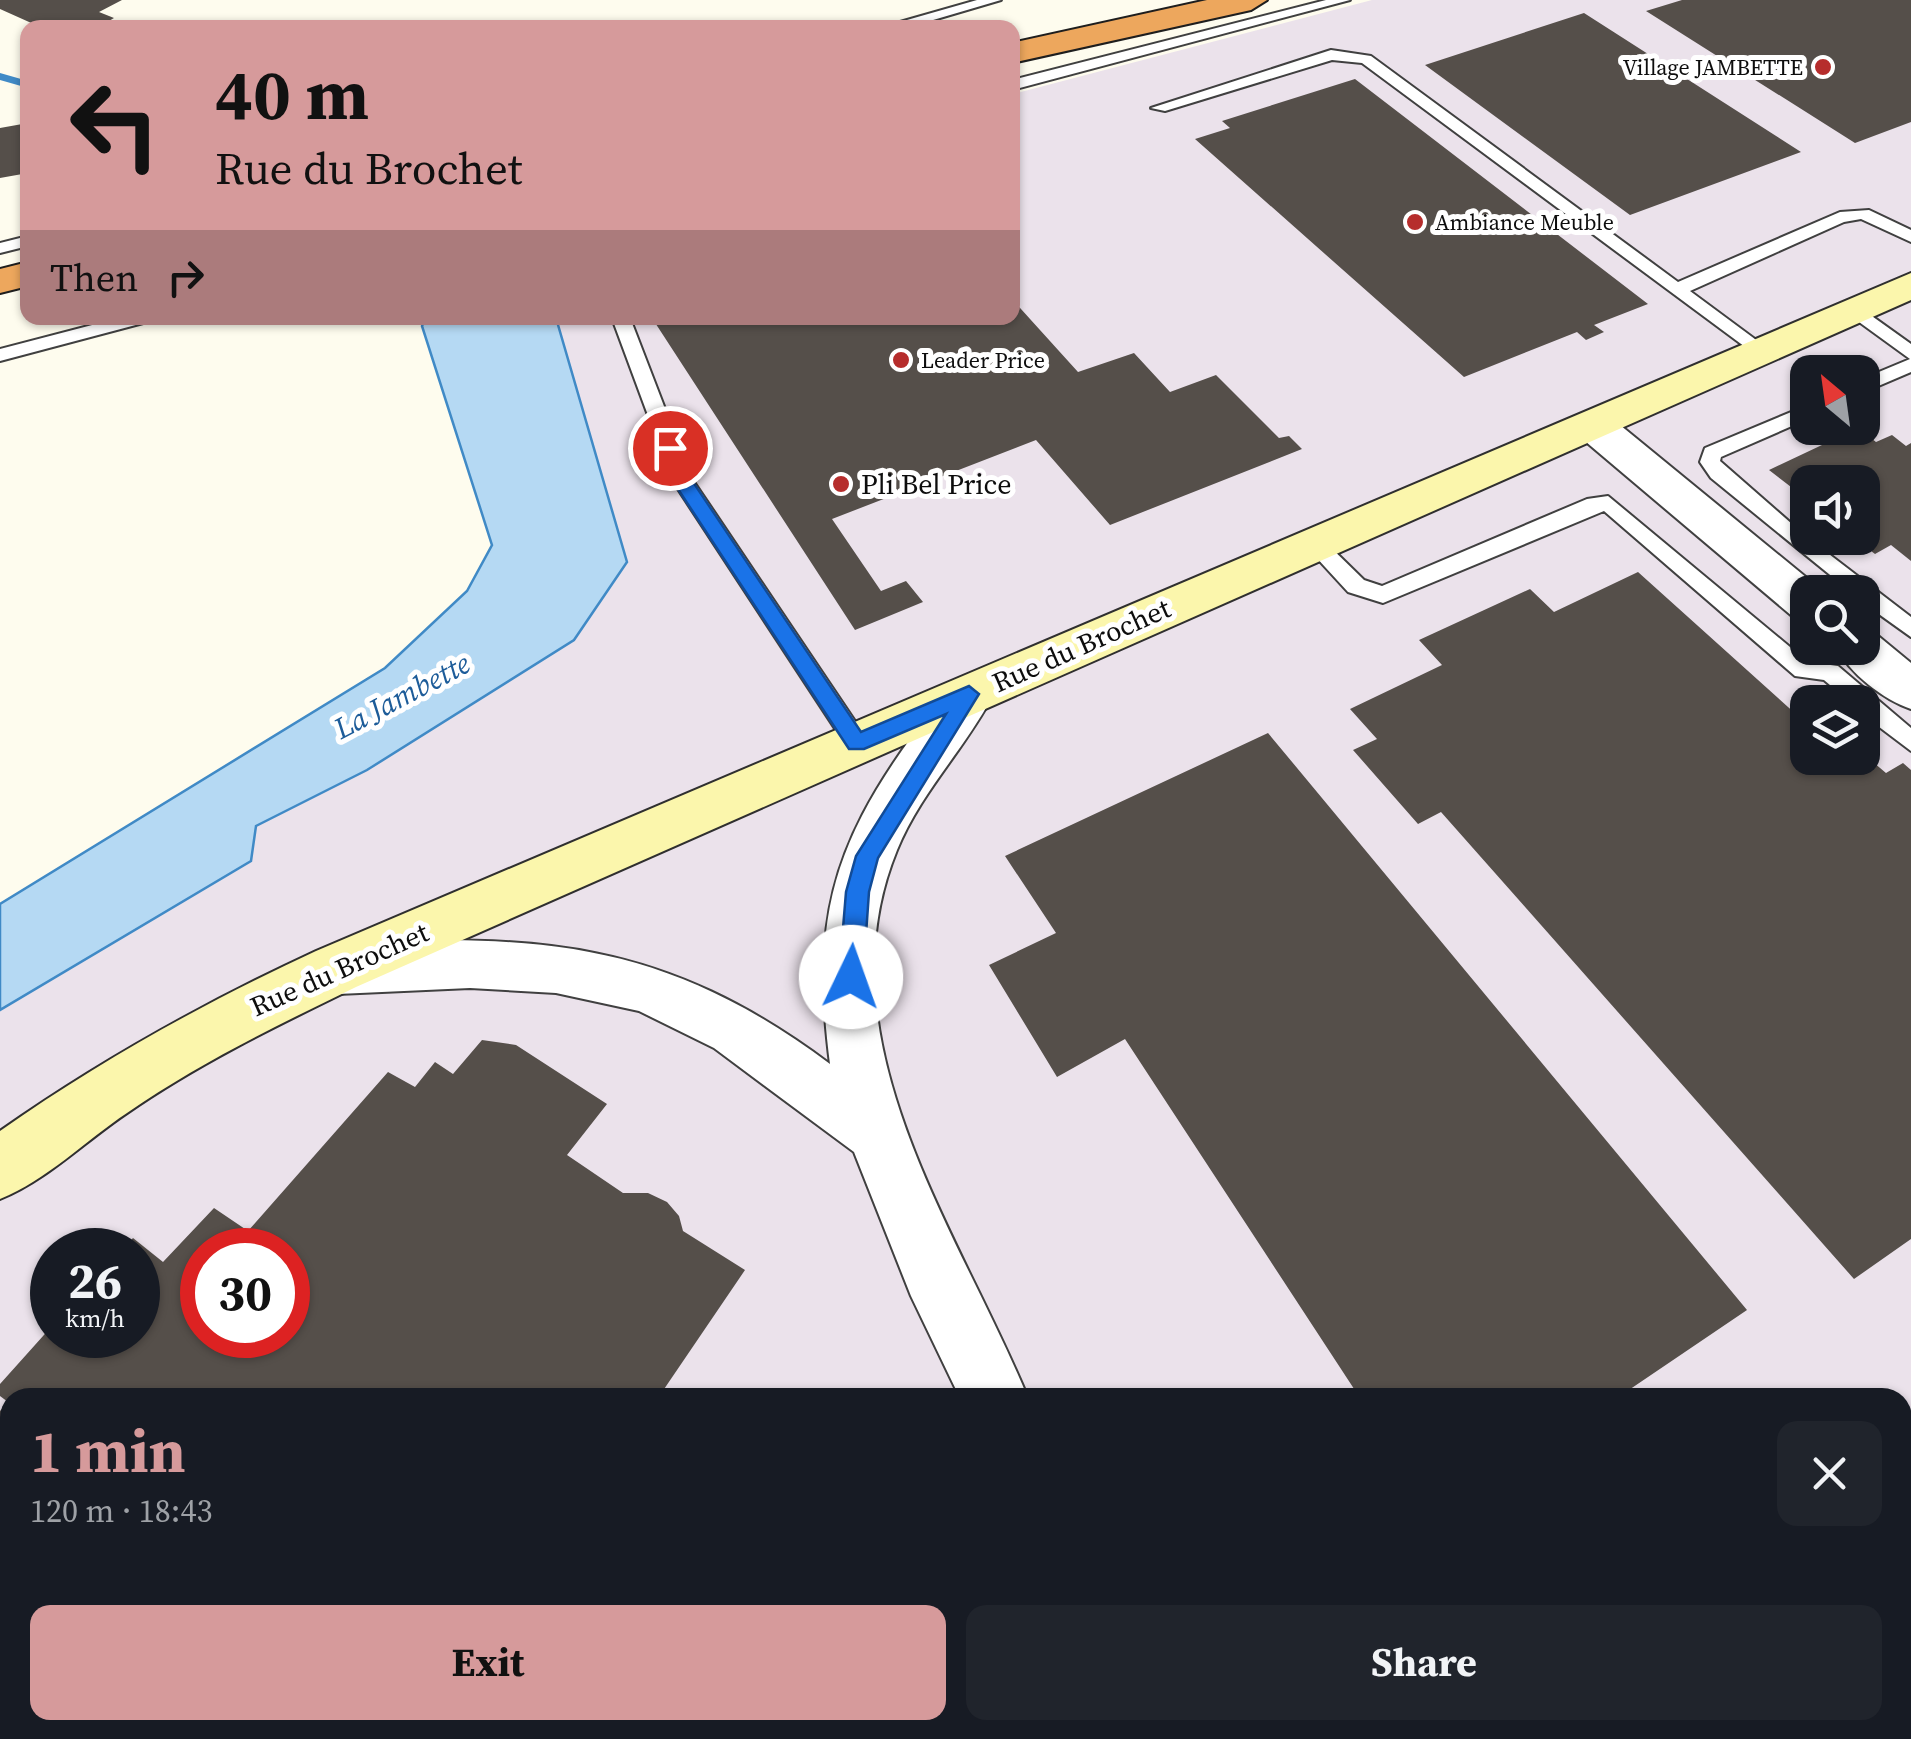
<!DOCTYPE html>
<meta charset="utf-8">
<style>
:root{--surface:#171b24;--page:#20242c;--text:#f1f3f6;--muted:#9ea1a6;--accent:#d69a9b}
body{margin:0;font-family:"Source Serif 4",serif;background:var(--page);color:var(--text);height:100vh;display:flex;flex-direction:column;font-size:38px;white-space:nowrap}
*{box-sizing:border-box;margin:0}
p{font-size:32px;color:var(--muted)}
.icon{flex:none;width:55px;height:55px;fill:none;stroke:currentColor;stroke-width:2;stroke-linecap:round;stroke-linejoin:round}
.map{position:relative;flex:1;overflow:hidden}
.side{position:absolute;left:0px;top:1388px;width:1912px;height:352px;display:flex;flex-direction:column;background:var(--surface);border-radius:30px 30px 0 0;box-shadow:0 2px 8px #0004}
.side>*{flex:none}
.banner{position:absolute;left:20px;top:20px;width:1000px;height:305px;border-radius:20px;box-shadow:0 2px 8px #0004;background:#d69a9b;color:#111;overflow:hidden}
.needle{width:65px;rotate:331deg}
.fabs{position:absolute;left:1790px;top:355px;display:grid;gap:20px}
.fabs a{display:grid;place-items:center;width:90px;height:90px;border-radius:20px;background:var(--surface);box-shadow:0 2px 8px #0004;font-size:50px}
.speed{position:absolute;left:30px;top:1228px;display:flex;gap:20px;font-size:50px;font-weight:700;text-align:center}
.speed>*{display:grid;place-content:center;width:130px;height:130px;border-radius:50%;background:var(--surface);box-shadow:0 2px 8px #0004;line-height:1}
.speed small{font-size:25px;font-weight:400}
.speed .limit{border:15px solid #d22;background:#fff;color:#111}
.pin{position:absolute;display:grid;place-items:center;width:85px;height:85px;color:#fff;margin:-42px;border:5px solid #fff;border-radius:50%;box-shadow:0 2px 10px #0007}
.me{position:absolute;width:110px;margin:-55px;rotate:3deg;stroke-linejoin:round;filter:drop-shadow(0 0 8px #0008)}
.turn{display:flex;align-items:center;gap:35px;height:210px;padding:0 30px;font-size:45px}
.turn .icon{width:130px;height:130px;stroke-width:2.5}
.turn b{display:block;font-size:70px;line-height:85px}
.then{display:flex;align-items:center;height:95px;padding:0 30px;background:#0003;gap:20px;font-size:38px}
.round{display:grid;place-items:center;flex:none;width:105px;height:105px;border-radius:20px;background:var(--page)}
.overview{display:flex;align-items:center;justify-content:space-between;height:170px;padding:0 30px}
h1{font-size:60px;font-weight:700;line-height:75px;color:var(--accent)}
.button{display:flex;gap:20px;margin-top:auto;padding:20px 30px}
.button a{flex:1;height:115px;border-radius:20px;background:var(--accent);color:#111;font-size:40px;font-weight:700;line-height:115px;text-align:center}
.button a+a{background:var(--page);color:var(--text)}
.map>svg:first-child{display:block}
.industrial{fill:#ebe2eb;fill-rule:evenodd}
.water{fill:#b5d9f3;stroke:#408ac6;stroke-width:2.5}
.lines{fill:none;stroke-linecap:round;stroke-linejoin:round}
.stream{fill:#408ac6;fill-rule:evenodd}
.building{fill:#554f4a;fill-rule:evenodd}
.service-casing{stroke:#404040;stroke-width:4}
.minor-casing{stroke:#404040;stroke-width:4}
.secondary-casing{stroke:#2f2f2f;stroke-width:4}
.motorway-casing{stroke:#1e1e1e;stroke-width:4}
.service{fill:#fff;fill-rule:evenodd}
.minor{fill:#fff;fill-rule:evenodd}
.secondary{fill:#fbf6ac;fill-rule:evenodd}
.motorway{fill:#eda75d;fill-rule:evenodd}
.route{fill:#1a73e8;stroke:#114b97;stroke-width:2.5}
.poi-dot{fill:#b62d2c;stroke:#fff;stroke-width:4}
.labels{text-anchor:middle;stroke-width:10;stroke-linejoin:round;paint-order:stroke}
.far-poi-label{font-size:22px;fill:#0d0d0d;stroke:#fff;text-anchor:start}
.poi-label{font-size:28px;fill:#0d0d0d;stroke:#fff;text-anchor:start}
.street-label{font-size:28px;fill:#0d0d0d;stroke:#fff}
.water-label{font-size:30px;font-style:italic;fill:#1d5c99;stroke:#fff}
</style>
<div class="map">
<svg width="1911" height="1739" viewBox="0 0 1911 1739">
<rect width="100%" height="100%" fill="#fefcee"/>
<path class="industrial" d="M1372,0H1911V1739H0V1010L256,826L367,770L627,562L556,318H1012L1013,94ZM1808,372H1862V428H1808ZM1808,482H1862V538H1808ZM1808,592H1862V648H1808ZM1808,702H1862V758H1808ZM52,1250H138V1335H52ZM202,1250H288V1335H202ZM10,1398H1902V1730H10Z"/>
<path class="water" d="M426,318H556L627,562L574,640L367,770L256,826L251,861L0,1010V904L385,668L467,591L492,545L422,326Z"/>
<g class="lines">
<path class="stream" d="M0,73L28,81V88L0,80Z"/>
</g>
<path class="building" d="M0,0H122L99,12L114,18L97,28H35L38,26L0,9Z
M1682,0H1911V122L1855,143L1646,11Z
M1584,13L1801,152L1630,215L1425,65Z
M1355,79L1648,304L1594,325L1604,332L1586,340L1577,332L1464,377L1195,139L1230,128L1222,121Z
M28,123V173L0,178V128Z
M1012,299L1078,372L1134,353L1170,392L1216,375L1279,438L1289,436L1302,449L1110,525L1036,440L832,519L881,591L906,581L923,602L855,630L652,318H1012Z
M1858,428L1876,442L1892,435L1906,446L1911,443V561L1891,545L1875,554L1854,538H1862V482H1808V500L1769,470Z
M1638,572L1808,725V758H1843L1853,766L1867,757L1886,773L1903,763L1911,770V1239L1854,1279L1441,812L1418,824L1353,750L1377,739L1350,709L1442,665L1419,640L1530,589L1554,612Z
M1268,733L1747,1310L1617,1398H1360L1125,1039L1057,1077L989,965L1056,933L1005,856Z
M482,1040L516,1045L607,1104L567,1155L623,1193H648L667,1202L679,1216L683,1231L745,1270L658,1398H10V1460L0,1451V1411L8,1402L0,1396V1384L52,1326V1335H138V1250H122L133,1238L163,1262L214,1208L248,1231L388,1072L415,1087L435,1062L453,1074ZM202,1250H288V1335H202Z
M1902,1434L1911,1444V1632L1902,1639Z
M0,1528L10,1536V1730H46L38,1739H0Z
M173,1730H347L340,1739H179Z
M1418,1730H1790L1779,1739H1423Z"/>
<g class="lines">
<g class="service-casing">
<path id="service" d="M977,0H1001L906,28H879Z
M1326,0H1350L1012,90V80Z
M1331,50L1371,56L1678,282L1840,212L1869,210L1911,230V242L1861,219L1844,222L1690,291L1767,348V356L1760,358L1362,63L1332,60L1165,111L1151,108Z
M28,236V246L0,253V243Z
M1855,304L1911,344V372L1862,393V379L1910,359L1848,314V306Z
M119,318H149L147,322L0,361V349Z
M612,318H630L692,479L865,736L869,743L865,750H849L672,480Z
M1808,405V419L1721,457L1720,461L1808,538L1911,617V637L1862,602V592H1851L1711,478L1700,462L1705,448Z
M1608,496L1808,662L1838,666L1911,728V751L1862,714V702H1850L1824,680L1795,676L1604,511L1383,603L1348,592L1303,543L1307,538H1321L1364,580L1382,586L1587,499Z"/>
</g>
<g class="minor-casing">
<path id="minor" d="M1594,412L1609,416L1824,592H1808V621L1792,616L1579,436L1573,426L1579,416Z
M1862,631L1877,635L1911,663V709C1884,700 1849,673 1837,648H1862Z
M969,676L986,682L993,695C965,749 920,793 897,850C819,1040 959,1231 1028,1398H960L911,1296L854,1152L714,1048L639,1011L556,993L470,988L338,994L319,986L311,969L319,952L338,944C538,933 664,940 830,1064C812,925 830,849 913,735C929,713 943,685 969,676Z
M858,1730H932L929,1739H855Z
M950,1730H1193L1197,1739H946Z"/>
</g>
<g class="secondary-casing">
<path id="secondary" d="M1911,273V300L356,987C278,1025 199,1063 127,1113C85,1141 47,1180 0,1199V1131C101,1060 204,1003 316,951Z"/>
</g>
<g class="motorway-casing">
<path id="motorway" d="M1207,0H1267L1251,10L1012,63V43Z
M28,262V286L0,293V269Z"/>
</g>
<use href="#service" class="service"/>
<use href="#minor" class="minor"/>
<use href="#secondary" class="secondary"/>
<use href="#motorway" class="motorway"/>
</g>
<path class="route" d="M670,441L676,443L691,479L861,732L969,686L979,694L878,858L869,892L863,977L851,988L839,977L846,892L856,856L946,714L864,749H849L672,480L661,448Z"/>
<g class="poi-dot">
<circle cx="1823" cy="67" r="10"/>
<circle cx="1415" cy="222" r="10"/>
<circle cx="901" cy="360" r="10"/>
<circle cx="841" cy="484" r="10"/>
</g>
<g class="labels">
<g class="far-poi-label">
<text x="1803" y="75" text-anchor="end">Village JAMBETTE</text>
<text x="1435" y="230">Ambiance Meuble</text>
<text x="921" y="368">Leader Price</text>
</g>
<g class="poi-label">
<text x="861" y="494">Pli Bel Price</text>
</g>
<g class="street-label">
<text transform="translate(1081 645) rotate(-24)" y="10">Rue du Brochet</text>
<text transform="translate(339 969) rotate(-24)" y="10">Rue du Brochet</text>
</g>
<g class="water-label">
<text transform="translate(402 696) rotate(-28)" y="10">La Jambette</text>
</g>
</g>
</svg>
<div class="fabs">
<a><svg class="needle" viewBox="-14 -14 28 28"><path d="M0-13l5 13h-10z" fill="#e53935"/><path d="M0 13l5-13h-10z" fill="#9ea1a6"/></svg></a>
<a><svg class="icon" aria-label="sound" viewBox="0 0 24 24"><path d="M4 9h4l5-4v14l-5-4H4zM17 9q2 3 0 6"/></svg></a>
<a><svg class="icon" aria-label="search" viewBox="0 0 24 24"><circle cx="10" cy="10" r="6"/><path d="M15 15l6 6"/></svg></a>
<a><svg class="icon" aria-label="layers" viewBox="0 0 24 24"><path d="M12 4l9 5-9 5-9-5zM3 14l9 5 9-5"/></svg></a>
</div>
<div class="speed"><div>26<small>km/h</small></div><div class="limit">30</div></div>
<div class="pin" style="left:670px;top:448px;background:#d93025"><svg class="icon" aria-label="arrive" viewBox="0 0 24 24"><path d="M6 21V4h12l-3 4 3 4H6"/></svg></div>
<svg class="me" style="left:851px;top:977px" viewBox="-20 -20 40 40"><circle r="19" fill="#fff"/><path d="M0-13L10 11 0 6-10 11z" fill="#1a73e8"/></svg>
<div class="banner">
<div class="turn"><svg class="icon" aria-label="left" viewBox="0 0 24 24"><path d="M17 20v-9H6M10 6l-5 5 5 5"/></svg><div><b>40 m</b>Rue du Brochet</div></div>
<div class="then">Then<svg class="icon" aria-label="right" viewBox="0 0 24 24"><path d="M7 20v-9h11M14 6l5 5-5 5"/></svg></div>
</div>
<section class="side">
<div class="overview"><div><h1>1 min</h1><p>120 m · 18:43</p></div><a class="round"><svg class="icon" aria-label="close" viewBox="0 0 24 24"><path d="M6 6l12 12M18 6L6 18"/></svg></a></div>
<div class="button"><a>Exit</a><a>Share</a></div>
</section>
</div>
